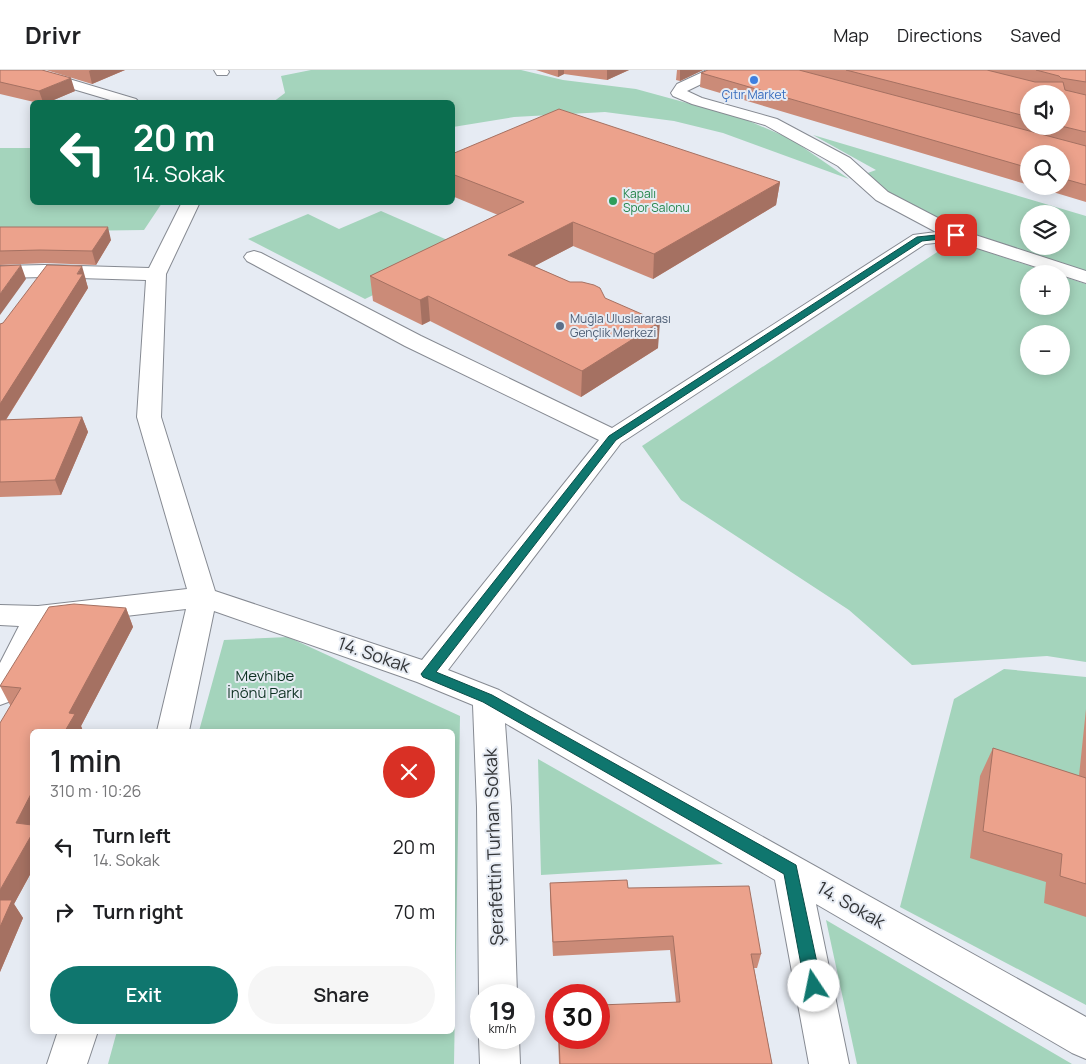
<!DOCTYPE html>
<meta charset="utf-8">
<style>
:root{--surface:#fff;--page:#f6f6f6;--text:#202124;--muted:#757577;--line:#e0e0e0;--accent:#0f766e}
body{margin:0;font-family:Manrope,sans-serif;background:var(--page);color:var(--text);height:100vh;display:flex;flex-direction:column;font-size:19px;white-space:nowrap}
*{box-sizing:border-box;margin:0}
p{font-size:16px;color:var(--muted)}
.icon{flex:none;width:28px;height:28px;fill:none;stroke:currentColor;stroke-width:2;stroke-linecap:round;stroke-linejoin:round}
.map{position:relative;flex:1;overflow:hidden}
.side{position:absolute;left:30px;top:659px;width:425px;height:305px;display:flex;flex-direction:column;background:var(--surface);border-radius:8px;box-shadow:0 2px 12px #0003}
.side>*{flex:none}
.top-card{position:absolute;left:30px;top:30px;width:425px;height:105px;border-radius:8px;box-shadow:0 2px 12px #0003;background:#0b6e4f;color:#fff;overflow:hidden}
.controls{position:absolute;left:1020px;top:15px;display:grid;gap:10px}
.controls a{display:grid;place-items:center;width:50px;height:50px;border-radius:50%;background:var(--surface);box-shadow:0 2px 12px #0003;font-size:25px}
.speed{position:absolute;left:470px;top:914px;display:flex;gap:10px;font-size:25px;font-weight:700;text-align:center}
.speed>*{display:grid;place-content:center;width:65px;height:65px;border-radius:50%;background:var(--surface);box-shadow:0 2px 12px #0003;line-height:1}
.speed small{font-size:12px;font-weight:400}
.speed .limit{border:8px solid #d22;background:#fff;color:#111}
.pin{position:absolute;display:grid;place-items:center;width:42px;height:42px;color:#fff;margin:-21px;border-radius:10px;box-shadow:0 2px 8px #0006}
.me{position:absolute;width:55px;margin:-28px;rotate:349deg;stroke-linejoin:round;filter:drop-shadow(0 0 4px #0008)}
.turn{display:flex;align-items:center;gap:18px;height:105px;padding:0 20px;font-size:22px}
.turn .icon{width:65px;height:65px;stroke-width:2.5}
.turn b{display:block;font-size:35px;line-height:42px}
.round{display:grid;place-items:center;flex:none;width:52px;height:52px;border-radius:26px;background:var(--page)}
.headline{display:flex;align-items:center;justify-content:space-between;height:85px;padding:0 20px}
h1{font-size:30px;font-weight:600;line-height:38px}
.cta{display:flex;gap:10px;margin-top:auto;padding:10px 20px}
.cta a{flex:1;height:58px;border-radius:30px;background:var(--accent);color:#fff;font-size:20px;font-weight:600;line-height:58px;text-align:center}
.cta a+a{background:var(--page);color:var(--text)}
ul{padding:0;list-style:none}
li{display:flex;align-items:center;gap:15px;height:65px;padding:0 20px}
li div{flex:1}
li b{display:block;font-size:19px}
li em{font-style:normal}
header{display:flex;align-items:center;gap:30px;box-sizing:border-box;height:70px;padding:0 25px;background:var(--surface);border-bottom:1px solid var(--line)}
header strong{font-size:24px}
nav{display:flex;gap:28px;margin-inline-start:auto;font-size:18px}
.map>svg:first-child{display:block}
.green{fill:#a4d4bc;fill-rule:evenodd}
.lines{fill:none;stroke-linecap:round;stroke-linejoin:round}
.minor-casing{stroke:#868a92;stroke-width:2}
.minor{fill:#fff;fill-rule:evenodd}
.wall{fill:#cb8b78;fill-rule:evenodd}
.shaded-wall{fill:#a57162}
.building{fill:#eca28c;stroke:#a57162}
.route{fill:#0f766e;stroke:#0a4d48}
.shop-dot{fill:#3f7fe0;stroke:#e6ebf3;stroke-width:2}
.leisure-dot{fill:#2e9e5b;stroke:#e6ebf3;stroke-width:2}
.service-dot{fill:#5c6f8a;stroke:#e6ebf3;stroke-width:2}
.labels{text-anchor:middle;stroke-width:4;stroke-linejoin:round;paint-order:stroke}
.far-shop-label{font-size:12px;fill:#366cbe;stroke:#e6ebf3}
.far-leisure-label{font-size:12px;fill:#27864d;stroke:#e6ebf3;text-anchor:start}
.far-service-label{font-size:12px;fill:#4e5e75;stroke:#e6ebf3;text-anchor:start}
.park-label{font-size:15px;fill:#0d3122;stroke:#e6ebf3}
.near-street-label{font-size:18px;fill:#343639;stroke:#e6ebf3}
</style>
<header>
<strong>Drivr</strong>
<nav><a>Map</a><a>Directions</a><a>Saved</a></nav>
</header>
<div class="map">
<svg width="1086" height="994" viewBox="0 0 1086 994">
<rect width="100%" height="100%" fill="#e6ebf3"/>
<path class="green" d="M311,0H521L563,10L636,19L742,48L791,69L849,109L723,63L674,51L605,42L514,47L453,57L452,32H273L285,23L281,6Z
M813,65L1086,146V201C1014,177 923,154 865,104L876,100ZM1029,144H1061V176H1029Z
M0,78H32V132L162,133L144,160L0,162Z
M381,141L468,179L365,229L248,169L308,144L339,159Z
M954,171L1055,204H1029V236H1061V206L1086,214V592L1047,586L912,595L849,540L681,430L642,376ZM1029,264H1061V296H1029Z
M288,567L460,646L454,994H108L117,961H452V661H199L224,570Z
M1004,599L1086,607V935L900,837L954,629Z
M538,689L723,794L541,805Z
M826,850L1072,994H857Z"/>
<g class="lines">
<g class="minor-casing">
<path id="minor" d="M17,0H39L136,29L139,32H117L19,3Z
M214,0H228L229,2L227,5H217Z
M707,0H726L724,3L687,21L702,28L777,49L850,88L888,122L963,161L1086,201V213L955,171L925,174L621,373L448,600L499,620L1086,947V989L1072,983L816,834L849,994H809L775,810L505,653L511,737L517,925H481V931L479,925L477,737L473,635L417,612L214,541L189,661H157L186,539L48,555L11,631L0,635V593L19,556L0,555V535L38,536L187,519L137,347L146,210L45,207L0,208V196L45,195L149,198L182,132H200L166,204L161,347L215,521L422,590L599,370L405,276L247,191L244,187L247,183L254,181L261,183L421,266L612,358L913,165L936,162L876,130L838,96L765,55L692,34L673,26L671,23L677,14Z
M58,961H98L87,994H47Z
M481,962V968H519L520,994H480L479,968Z"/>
</g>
<use href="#minor" class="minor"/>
</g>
<path class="wall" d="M0,0L75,21L49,32H34L0,24Z
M46,0H125L92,14Z
M536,0H629L607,10L564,4L558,7Z
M677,0H703L680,11L676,10Z
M708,0H1086V132L1033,116H1061V84H1029V115L700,17L701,3ZM1029,24H1061V56H1029Z
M452,84L780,112L776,135L653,209L573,176L534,196L605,228L658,278L581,327L430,251L422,255L373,231L370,206L498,145L452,126Z
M0,157L111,170L96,195L45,193L0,195Z
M86,210V211L88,218L6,350L82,347L88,362L61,425L0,427V254L3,253Z
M126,538L133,557L81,656L83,661H32V801L14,834L23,848L0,902L10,635L0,616Z
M1086,639V847L1044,833L1046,812L970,788L980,706L993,678L1079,706Z
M550,813L628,818L761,884L757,898H754L772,994H559L558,968H599L676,932L670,880L553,886L550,828Z"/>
<path class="shaded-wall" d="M91,0H125L92,14L89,1Z
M558,0H564V4L558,7Z
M607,0H629L607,10Z
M680,0H703L680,11Z
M71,8L75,21L49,32H43L39,21Z
M780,112L776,135L653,209L654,184Z
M573,152V176L508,210V185Z
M108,157L111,170L96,195L92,181Z
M21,195L26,209L0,245V224Z
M82,196L86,210V211L88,218L0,359V334Z
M428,226L430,251L422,255L420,230Z
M660,252L658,278L581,327L582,301Z
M82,347L88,362L61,425L55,410Z
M126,538L133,557L81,656L83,661H65L69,643Z
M32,722V760L16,753Z
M32,764V801L14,834L23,848L0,902V820Z"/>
<path class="building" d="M0,0H42L71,8L39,21L0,12Z
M708,0H799L1086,76V115L1061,108V84H1029V98L701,3Z
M846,0H987L1035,12H1063L1065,20L1086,25V62L1061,56V24H1029V47Z
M1036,0H1086V12L1061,8L1059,6Z
M559,39L780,112L654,184L573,152L508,185L570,212H582L594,215L600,218L605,228L660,252L582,301L428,226L420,230L370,206L524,132L452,104V84Z
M0,157H108L92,181L40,180L0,181Z
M21,195L0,224V196Z
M47,195L82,196L77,204H83L0,334V254L3,253Z
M82,347L55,410L0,412V350Z
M74,534L126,538L69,643L75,644L65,661H32V722L16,753L32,755V764L0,820V653L21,618L0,616L49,537Z
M993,678L1086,708V814L1060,806L1062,784L983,761Z
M627,810L628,818L749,816L761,884H751L772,994H560L559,968H599V935L680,932L673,866L553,872L550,813Z
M0,830H12L0,857Z"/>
<path class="route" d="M956,163H959V167L922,171L616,370L436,602L492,625L796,795L822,916L819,922L814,924L808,922L805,916L784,804L483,632L423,607L421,604L609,366L917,167Z"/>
<circle class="shop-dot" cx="754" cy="10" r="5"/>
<circle class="leisure-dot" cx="613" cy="131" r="5"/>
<circle class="service-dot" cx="560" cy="256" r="5"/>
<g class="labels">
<g class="far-shop-label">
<text x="754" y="29">Çıtır Market</text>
</g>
<g class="far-leisure-label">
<text x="623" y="128">Kapalı<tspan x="623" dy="14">Spor Salonu</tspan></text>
</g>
<g class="far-service-label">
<text x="570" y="253">Muğla Uluslararası<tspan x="570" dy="14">Gençlik Merkezi</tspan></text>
</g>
<g class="park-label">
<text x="265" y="611">Mevhibe<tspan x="265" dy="17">İnönü Parkı</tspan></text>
</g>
<g class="near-street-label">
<text transform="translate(374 585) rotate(19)" y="6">14. Sokak</text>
<text transform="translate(494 777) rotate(-92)" y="6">Şerafettin Turhan Sokak</text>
<text transform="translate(851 835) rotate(30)" y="6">14. Sokak</text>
</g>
</g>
</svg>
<div class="controls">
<a><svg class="icon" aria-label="sound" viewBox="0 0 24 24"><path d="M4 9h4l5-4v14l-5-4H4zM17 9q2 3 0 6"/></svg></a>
<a><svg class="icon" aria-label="search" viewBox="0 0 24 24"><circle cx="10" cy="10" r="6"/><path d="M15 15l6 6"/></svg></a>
<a><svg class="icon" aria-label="layers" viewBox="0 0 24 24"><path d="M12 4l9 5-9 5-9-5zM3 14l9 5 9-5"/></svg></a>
<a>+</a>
<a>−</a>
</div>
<div class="speed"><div>19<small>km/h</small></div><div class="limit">30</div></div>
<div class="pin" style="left:956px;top:165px;background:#d93025"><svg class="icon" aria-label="arrive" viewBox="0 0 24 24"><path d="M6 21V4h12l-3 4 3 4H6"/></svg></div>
<svg class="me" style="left:814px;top:916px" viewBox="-20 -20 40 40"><circle r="19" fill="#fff"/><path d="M0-13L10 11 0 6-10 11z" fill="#0f766e"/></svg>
<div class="top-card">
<div class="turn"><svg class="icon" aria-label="left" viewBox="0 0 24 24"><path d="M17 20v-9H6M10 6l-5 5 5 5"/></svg><div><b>20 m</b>14. Sokak</div></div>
</div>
<section class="side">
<div class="headline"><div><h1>1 min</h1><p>310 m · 10:26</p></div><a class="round" style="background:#d93025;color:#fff"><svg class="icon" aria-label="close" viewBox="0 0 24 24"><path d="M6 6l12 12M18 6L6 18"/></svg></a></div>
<ul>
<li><svg class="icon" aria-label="left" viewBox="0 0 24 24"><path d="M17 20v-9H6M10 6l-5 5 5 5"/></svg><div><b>Turn left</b><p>14. Sokak</p></div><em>20 m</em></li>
<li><svg class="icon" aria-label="right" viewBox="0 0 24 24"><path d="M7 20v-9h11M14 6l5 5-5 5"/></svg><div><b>Turn right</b></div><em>70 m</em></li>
</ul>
<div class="cta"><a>Exit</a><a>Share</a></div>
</section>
</div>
